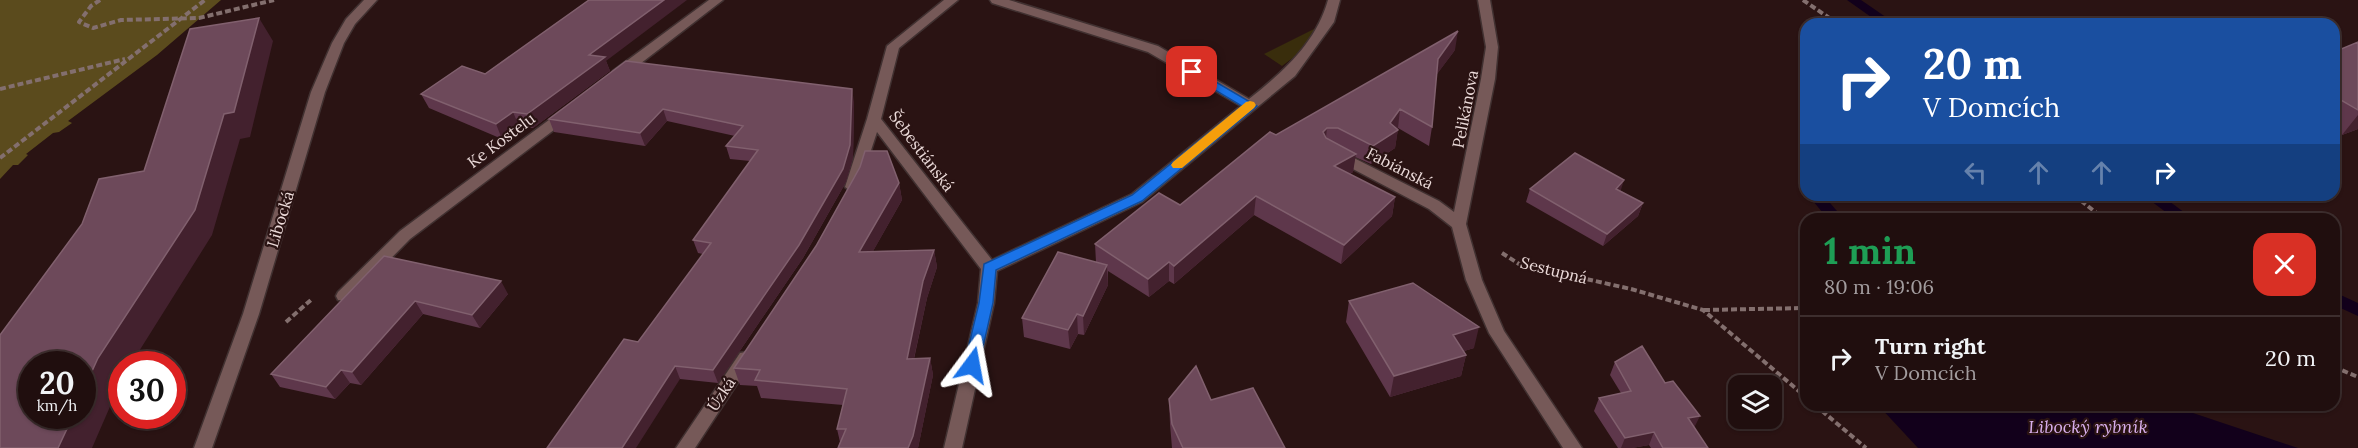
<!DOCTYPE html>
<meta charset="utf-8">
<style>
:root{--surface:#200e0e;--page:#2d1c1c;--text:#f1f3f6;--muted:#a29c9e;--line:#3d2e2e}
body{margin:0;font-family:Lora,serif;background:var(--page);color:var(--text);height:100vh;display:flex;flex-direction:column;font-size:22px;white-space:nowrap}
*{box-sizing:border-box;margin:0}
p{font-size:20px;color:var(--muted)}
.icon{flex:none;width:33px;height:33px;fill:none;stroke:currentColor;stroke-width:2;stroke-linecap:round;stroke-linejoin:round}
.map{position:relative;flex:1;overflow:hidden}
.panel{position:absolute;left:1800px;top:213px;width:540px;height:198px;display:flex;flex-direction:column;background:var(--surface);border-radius:18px;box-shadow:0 2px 4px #0004,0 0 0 2px var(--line)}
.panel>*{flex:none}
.guide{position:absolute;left:1800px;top:18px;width:540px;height:183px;border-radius:18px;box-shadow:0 2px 4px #0004,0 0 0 2px var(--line);background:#1a4fa0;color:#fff;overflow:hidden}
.tools{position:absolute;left:1728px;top:375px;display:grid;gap:12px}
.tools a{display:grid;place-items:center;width:54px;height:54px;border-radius:12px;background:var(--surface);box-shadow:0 2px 4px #0004,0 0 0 2px var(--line);font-size:30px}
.speed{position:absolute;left:18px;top:351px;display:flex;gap:12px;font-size:30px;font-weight:700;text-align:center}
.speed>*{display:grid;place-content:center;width:78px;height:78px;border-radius:50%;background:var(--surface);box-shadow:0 2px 4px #0004,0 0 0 2px var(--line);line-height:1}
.speed small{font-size:15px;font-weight:400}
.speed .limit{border:9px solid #d22;background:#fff;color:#111}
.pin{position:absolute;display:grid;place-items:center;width:51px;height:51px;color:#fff;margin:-26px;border-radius:12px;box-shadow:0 3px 9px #0006}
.me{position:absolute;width:66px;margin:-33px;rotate:13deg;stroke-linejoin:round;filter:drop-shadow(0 0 4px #0008)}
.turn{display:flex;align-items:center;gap:21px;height:126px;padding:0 24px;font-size:27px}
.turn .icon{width:78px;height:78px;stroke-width:2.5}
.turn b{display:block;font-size:42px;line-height:51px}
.lanes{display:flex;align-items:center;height:57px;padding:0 24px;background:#0003;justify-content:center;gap:30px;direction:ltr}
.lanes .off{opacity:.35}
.round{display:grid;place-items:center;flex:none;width:63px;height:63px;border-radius:18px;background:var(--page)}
.headline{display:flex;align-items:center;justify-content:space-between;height:102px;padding:0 24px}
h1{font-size:36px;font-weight:800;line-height:45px;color:#1e9e55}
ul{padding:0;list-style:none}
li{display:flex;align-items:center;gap:18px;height:84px;padding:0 24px;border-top:2px solid var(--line)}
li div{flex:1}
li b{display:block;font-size:22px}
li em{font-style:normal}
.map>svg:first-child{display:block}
.green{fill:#392d0c}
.forest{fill:#5b4b1d}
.water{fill:#12001b}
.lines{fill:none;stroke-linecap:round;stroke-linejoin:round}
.stream{fill:#12001b;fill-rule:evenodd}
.minor-casing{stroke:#413131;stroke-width:3}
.path{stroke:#836f6e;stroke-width:4;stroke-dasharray:6 3;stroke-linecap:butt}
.minor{fill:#765958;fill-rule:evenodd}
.wall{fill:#5e374b}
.shaded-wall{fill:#43212e}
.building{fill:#6d495a;stroke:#81606e;stroke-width:1.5}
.route{fill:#1a73e8;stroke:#114b97;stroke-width:1.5}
.slow{fill:#f59e0b}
.labels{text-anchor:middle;stroke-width:4.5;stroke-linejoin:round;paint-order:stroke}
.street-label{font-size:16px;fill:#ebdad9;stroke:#2a1313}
.water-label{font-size:18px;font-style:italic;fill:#d8afed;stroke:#2a1313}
</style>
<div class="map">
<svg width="2358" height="448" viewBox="0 0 2358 448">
<rect width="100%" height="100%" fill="#2a1313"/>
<path class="green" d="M1316,28L1318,29L1294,57L1282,66L1264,54Z"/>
<path class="forest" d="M0,0H221L157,55L68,121L72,123L59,132L53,133L26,154L28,155L18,165H13L0,179Z"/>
<path class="water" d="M1878,405H2169L2298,448H1918Z"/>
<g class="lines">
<path class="stream" d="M1847,0H1861L1896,24H1881Z
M1808,195H1823L1844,219H1828Z
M2143,195H2161L2193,219H2175Z
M2334,292L2358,303V316L2334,305Z"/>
<g class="minor-casing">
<path id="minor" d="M364,0H377L355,24L344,43L325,92L259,314L212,448H194L243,314L311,92L332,43L346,19Z
M709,0H723L623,77H613L611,74L613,71Z
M944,0H958L899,48L881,119L992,260L1132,194L1241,106L1148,52L992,3L990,0H1009L1158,46L1249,99C1283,72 1316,43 1328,0H1340L1334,22L1295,76L1142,202L997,271L994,303L962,448H944L978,303L981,269L877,132L859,187L852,192L845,187L867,119L887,46Z
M1478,0H1490L1498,47L1495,79L1466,224L1482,280L1504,331L1582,448H1563L1489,333L1466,280L1452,227L1429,209L1332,158L1330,155L1337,150L1342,152L1439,201L1454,212L1481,79L1486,47Z
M566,110L571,111L573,114L571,117L410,239L350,300H338L336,296L338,292L400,231L561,111Z
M746,352L752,353L754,358L695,448H676L740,353Z"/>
</g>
<path class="path" d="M100,0L91,6L79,22L93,28L121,20L199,18L274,0
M1803,0L1838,24
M0,89L125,59
M0,158L205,0
M2074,195L2104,219
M1502,253L1519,264L1631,289L1703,310L1806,397
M1704,310L1806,308
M286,322L312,299
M2334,367L2358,377
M1815,405L1866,448"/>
<use href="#minor" class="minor"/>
</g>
<path class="wall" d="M2358,42V129L2342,135L2334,130V52Z
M1455,50L1436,75L1432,127L1429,146L1398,128L1395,148L1371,164L1355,157L1353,172L1350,174L1395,197L1392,216L1341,264L1254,215L1174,284L1169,281L1149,297L1108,271V285L1084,335L1078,334L1070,349L1024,337L1022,318L1096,262L1095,244L1180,205L1276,135Z
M606,61L610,71L533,128L519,126L502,139L429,108L421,94L485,74Z
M626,61L854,102L853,158L846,182L803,258L718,383L680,379L638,342L703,254L698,253L693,240L750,161L730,159L726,146L735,136L667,121L645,146L554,132L549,119Z
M860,167L899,183L902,200L873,251L934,250L937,267L927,298L914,359L930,358L933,375L918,448H838L840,442L837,429L843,405L761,398L757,386L740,385L734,368L816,246Z
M1530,189L1621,191L1643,203L1638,216L1603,246L1526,202Z
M384,256L508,294L480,328L423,314L361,385L350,383L335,399L280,387L271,374Z
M1349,301L1474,348L1464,351L1466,355L1461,376L1390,397L1346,322Z
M1615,362L1694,427L1708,448H1651L1649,445L1632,448H1618L1594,411L1599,398L1621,393L1610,375Z
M1169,399L1211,400L1285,448H1172L1170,424Z"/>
<path class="shaded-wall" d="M664,0H687L606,61L610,71L533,128L527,114L589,55Z
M259,18L273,41L250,137L240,139L212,235L131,364H122V379L92,448H58L73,416H82V393L98,358Z
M1458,31L1455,50L1435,77L1438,59Z
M852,89L854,102L853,158L846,182L803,258L718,383L713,370Z
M663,109L667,121L645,146L640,133Z
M1400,109L1398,128L1395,132L1398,130L1395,148L1371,164L1373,146Z
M513,112L519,126L502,139L496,124Z
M2358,115V129L2342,135Z
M1327,128L1325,147L1323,132Z
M1356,154L1353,172L1332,184L1334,166Z
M1624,180L1620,193L1616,189Z
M899,183L902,200L863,269L859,252Z
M1256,196L1254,215L1174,284V266Z
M1395,197L1392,216L1341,264L1344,245Z
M1643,203L1638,216L1603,246L1607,234Z
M934,250L937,267L927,298L910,376L907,359L923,281Z
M1169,262V281L1149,297L1148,279Z
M1107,265L1108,285L1084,335L1083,316Z
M501,281L508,294L480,328L472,315Z
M415,301L423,314L361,385L352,372Z
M1077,314L1078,334L1070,349L1068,330Z
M1479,327L1474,348L1448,356L1453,335Z
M1466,355L1461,376L1390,397L1394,376Z
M930,358L933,375L918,448H908Z
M675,366L680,379L636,448H622Z
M341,370L350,383L335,399L326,387Z
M1700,416L1694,428L1688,418Z
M1654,432L1649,445L1632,448H1621L1625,438Z"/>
<path class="building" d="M589,0H664L589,55L605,57L527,114L513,112L496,124L421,94L462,66L485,74Z
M259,18L234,112L224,114L195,210L98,358L82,393V364H32V416H73L58,448H0V335L82,224L99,179L144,171L190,29Z
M1458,31L1438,59L1432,127L1400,109L1390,123L1398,130L1373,146L1338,128H1327L1323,132L1326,138L1356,154L1334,166L1395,197L1344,245L1256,196L1174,266L1169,262L1148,279L1095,244L1159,193L1180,205L1270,132L1276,135Z
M2358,42V110L2334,96V52Z
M626,61L852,89L850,145L843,169L799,245L713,370L675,366L622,448H547L624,339L638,342L711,243L693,240L758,150L726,146L743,126L663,109L640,133L549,119Z
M865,151H887L899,183L859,252L934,250L923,281L907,359L930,358L913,436L908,448H838L846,429H837L847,389L755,380L760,370L734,368L816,246L860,167Z
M1575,153L1624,180L1616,189L1643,203L1607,234L1530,189Z
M1058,252L1107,265L1083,316L1077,314L1068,330L1022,318Z
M384,256L501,281L472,315L415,301L352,372L341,370L326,387L271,374Z
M1413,283L1479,327L1453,335L1466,355L1394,376L1349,301Z
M1642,346L1665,383L1673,381L1700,416L1688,418L1708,448H1663L1654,432L1625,438L1599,398L1631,391L1615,362Z
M1196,366L1211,400L1253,388L1285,448H1183L1172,424L1169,399Z"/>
<path class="route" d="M1192,68L1257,106L1142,201L996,270L993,303L979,365L977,369H966L964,365L979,303L984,264L1132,195L1242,106L1188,74L1186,72Z"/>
<path class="slow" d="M1250,101L1254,102L1256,105L1254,108L1182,168H1173L1171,165L1173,162L1246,102Z"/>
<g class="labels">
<g class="street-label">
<text transform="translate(1465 109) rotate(-79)" y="6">Pelikánova</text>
<text transform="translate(501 140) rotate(-37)" y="6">Ke Kostelu</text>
<text transform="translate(922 151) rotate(53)" y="6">Šebestiánská</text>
<text transform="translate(1400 168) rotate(27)" y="6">Fabiánská</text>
<text transform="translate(280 219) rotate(-73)" y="6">Libocká</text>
<text transform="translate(1554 270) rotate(14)" y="6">Sestupná</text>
<text transform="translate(721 394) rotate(-56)" y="6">Úzká</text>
</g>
<g class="water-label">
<text x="2088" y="433">Libocký rybník</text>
</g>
</g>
</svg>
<div class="tools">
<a><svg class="icon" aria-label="layers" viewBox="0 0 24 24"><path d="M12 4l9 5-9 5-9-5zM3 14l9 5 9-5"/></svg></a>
</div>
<div class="speed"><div>20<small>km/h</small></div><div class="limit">30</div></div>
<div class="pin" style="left:1192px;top:72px;background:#d93025"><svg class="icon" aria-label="arrive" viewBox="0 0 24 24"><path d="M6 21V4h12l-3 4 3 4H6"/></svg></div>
<svg class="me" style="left:972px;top:365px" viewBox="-20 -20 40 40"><path d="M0-17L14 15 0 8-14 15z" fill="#1a73e8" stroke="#fff" stroke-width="4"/></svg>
<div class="guide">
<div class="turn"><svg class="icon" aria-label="right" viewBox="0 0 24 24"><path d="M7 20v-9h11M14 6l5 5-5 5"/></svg><div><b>20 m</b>V Domcích</div></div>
<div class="lanes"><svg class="icon off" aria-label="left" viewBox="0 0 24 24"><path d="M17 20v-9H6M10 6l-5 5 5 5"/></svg><svg class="icon off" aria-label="ahead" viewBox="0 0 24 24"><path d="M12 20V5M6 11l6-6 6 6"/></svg><svg class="icon off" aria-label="ahead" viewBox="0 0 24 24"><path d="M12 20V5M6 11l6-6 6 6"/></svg><svg class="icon" aria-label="right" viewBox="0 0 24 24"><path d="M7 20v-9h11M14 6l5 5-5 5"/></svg></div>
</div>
<section class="panel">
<div class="headline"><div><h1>1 min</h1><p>80 m · 19:06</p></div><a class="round" style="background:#d93025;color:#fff"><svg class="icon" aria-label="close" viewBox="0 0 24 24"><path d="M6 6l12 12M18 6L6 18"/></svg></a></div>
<ul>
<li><svg class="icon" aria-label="right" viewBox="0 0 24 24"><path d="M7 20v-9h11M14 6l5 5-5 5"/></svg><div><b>Turn right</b><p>V Domcích</p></div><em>20 m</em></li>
</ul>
</section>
</div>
